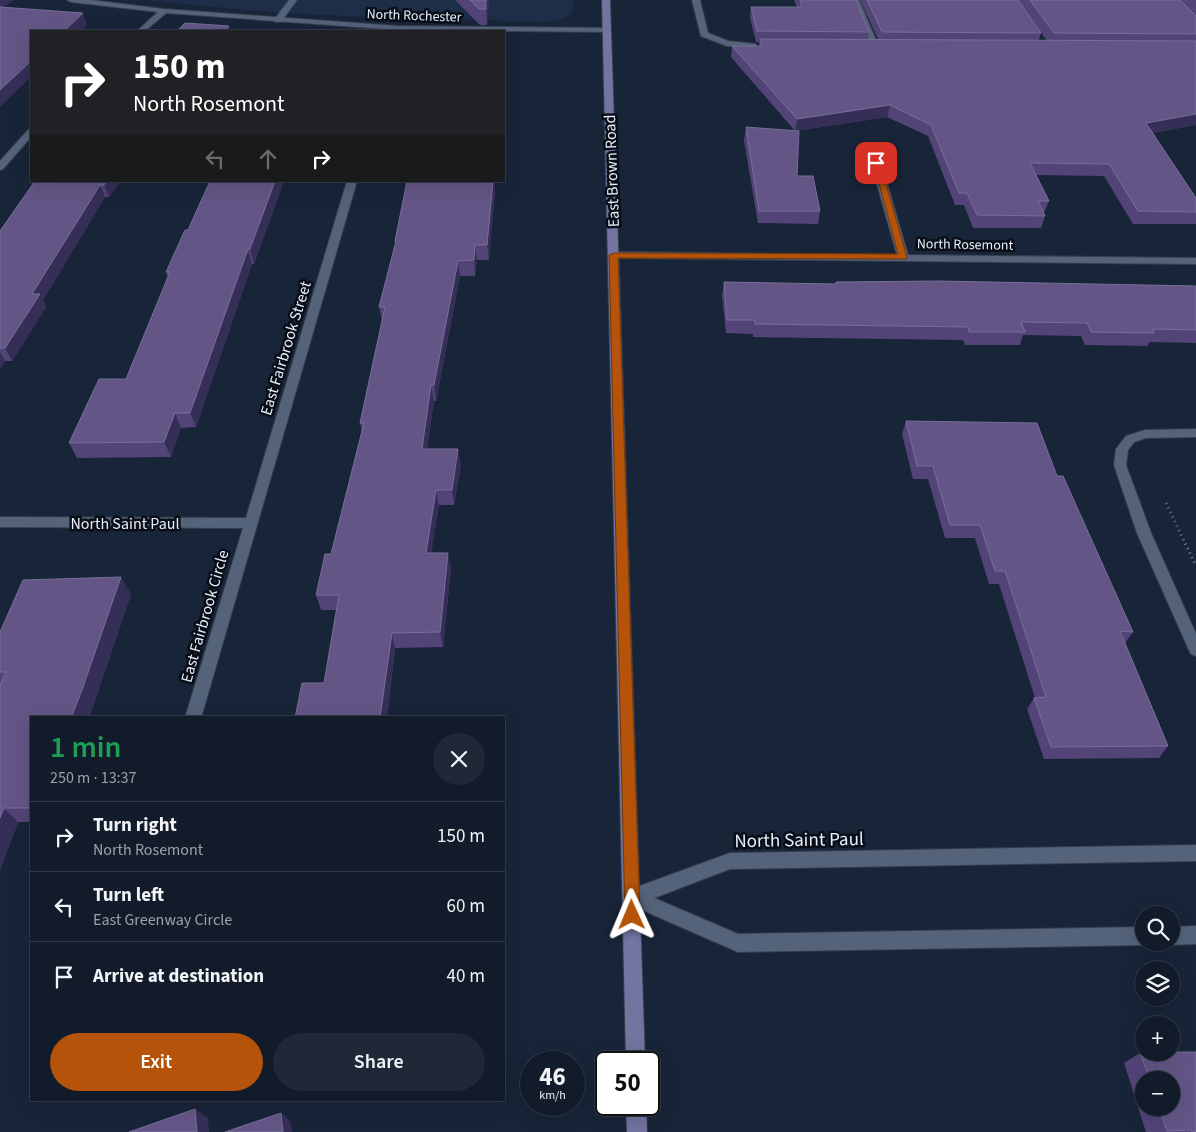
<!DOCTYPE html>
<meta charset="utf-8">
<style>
:root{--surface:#121b2a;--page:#1f2836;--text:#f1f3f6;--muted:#9ca1a8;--line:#313947;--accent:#b45309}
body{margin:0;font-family:"Source Sans 3",sans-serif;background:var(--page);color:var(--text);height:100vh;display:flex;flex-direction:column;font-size:19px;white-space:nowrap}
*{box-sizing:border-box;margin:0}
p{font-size:16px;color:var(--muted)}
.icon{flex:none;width:28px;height:28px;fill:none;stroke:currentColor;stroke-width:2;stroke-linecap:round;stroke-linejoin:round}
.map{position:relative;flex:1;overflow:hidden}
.drawer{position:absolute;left:30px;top:716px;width:475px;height:385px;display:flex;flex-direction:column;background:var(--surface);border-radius:0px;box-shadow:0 5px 20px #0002,0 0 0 1px var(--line)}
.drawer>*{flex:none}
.guide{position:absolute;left:30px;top:30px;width:475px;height:152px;border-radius:0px;box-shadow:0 5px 20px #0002,0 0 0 1px var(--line);background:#202124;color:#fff;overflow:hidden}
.tools{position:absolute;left:1135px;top:906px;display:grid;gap:10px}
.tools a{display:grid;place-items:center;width:45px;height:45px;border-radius:50%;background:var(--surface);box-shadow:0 5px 20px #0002,0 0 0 1px var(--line);font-size:25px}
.speed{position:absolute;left:520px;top:1051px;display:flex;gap:10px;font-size:25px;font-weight:700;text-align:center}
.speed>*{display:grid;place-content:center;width:65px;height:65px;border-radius:50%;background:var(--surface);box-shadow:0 5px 20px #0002,0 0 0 1px var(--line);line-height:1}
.speed small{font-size:12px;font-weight:400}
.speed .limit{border:2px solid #111;border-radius:8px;background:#fff;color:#111}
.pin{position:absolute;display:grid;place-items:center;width:42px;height:42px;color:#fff;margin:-21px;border-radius:10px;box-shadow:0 2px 8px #0006}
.me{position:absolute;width:55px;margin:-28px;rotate:359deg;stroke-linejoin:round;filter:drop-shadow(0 0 4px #0008)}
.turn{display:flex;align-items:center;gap:18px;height:105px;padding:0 20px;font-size:22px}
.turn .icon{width:65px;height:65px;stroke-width:2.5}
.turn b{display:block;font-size:35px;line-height:42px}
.lanes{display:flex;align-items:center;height:48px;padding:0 20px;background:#0003;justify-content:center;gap:25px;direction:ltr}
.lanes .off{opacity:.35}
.round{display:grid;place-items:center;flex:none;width:52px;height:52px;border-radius:26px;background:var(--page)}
.summary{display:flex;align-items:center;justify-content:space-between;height:85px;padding:0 20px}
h1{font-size:30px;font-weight:600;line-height:38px;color:#1e9e55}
.action{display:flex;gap:10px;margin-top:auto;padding:10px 20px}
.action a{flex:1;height:58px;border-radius:30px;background:var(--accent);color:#fff;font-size:20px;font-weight:600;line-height:58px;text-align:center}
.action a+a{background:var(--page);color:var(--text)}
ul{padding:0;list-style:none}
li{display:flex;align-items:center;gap:15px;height:70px;padding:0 20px;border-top:1px solid var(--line)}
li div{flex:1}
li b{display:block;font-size:19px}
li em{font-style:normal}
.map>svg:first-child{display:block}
.built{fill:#1e2e48}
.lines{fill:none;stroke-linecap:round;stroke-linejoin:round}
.service-casing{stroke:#363f50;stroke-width:2}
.minor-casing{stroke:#363f50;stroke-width:2}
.secondary-casing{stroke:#363f50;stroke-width:2}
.path{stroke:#747f90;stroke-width:3;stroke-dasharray:1 4;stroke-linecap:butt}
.service{fill:#54637a;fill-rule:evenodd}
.minor{fill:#54637a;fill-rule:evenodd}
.secondary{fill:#7374a0;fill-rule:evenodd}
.wall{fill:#534478;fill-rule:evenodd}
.shaded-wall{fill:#352f58}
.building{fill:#635686;stroke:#776e99}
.route{fill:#b45309;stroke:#753606}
.labels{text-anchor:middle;stroke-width:5;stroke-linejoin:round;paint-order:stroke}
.far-street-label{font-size:14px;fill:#e6effd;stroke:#080d16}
.street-label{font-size:16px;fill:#e6effd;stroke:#080d16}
.near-street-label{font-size:19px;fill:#e6effd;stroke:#080d16}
</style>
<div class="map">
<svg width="1196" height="1132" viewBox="0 0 1196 1132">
<rect width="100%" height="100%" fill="#182438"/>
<path class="built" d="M145,0H573L572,14L557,21L544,22L343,16L255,11Z"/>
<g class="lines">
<g class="service-casing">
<path id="service" d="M289,0H297L281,22H275L274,20Z"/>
</g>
<g class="minor-casing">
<path id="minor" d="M67,0H90L164,9L398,26L607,28L611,30L607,32L398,30L166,13L145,31H137L158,12L71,2Z
M692,0H700L708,33L728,41L756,44V48L727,46L701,36Z
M851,0H859L879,47L878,49L871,47Z
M31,129V137L3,169L0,170V161L28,130Z
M876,160L881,163L908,255L1196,258V264L614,258L609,255L614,252L897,255L871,163Z
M347,181H357L201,718H185L243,528L0,527V517L246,518Z
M1196,429V437L1146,438L1134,442L1128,450L1126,465L1151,533L1196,634V656L1191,654L1189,650L1137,533L1114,465L1116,449L1126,436L1145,430Z
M1196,845V861L730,869L654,898L738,934L1144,927V942H1150L1144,945L738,952L626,903L623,897L626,891L730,853Z
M1196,926V944L1171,945L1165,942H1171V927Z"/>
</g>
<g class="secondary-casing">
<path id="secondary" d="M602,0H610L645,1062H626Z
M626,1105H646L647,1132H627Z"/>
</g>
<path class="path" d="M1166,503L1196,566"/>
<use href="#service" class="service"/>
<use href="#minor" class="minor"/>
<use href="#secondary" class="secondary"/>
</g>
<path class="wall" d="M455,0H489L487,25H480Z
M794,0H856L869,32L868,39H878L860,0H1018L1041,33L1039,40L1047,41L1018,0H1196V125L1152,133L1196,198V224H1133L1104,176L1036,175L1049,201L1044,213L1045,216L1041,228H973L964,205H955L928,136L887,117L795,131L797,176L820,211L818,224L758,223L744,140L746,127L795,131L731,57L732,46H759V42H756L750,18L751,7H797Z
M35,181H120L109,197H105L43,300L46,307L12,361H5L0,369V231Z
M284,181L254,264H252L196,427L181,428L171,457L77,458L69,443L126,379L168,278L166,272L188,230Z
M407,181H494L495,191L489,260H477L475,276H460L436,401H434L427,449L461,465L454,505H439L431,553L451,568L443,647L395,648L387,718H295L324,683L336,610H321L316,595L331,554L362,431L360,423L382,320L379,307L395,245V241Z
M724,282L835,284L836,282L1196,286V343L1149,342L1148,346L1085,345L1081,336L1023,335L1020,345H965L963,340L753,337V334L726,333L722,295Z
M906,421L1057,476L1133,632L1125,643L1168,746L1159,758L1044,759L1027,709L1034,698H1035L999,584H989L975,538H945L928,479H913L902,434Z
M131,594L89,718H31V822H18L0,870V632Z
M1171,1052H1196V1132H1146L1124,1063L1140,1053ZM1144,1080H1171V1108H1144Z"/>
<path class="shaded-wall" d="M0,0H14L0,10Z
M486,0H489L487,25L486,9Z
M83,13L87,25L80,31H64Z
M229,26L231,31H225Z
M31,61V77L0,107V90Z
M890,105L887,117L795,131L797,119Z
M1196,114V125L1141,135L1146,123Z
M107,181H120L109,197L104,185Z
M275,181H284L254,264L250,249Z
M493,181H494L495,191L489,260L487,245Z
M100,185L105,197L43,300L46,307L12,361L5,348L32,294Z
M475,245L477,260L475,276L474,260Z
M248,249L252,264L196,427L190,413Z
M458,261L460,276L436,401L434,385Z
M0,352L5,361L0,369Z
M431,385L434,401L425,464L422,449Z
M175,413L181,428L171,457L164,442Z
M458,449L461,465L454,505L452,490Z
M436,490L439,505L429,568L426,553Z
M448,553L451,568L443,647L440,632Z
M121,577L131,594L93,706L89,718H71Z
M392,633L395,648L387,718H380Z
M4,808L18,822L0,870V818Z
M195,1109L208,1118L209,1132H197Z
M281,1113L291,1122L292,1132H283Z"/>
<path class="building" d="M470,0H486V9H479Z
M800,0H856L869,32L757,31L751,7H802Z
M867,0H1018L1041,33L882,32Z
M1030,0H1180L1196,16V34L1054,33Z
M0,7L83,13L64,31H31V61L0,90Z
M185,23L229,26L225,31H177Z
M760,39L1196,41V114L1146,123L1196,198V212L1138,211L1109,164L1030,163L1049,201H1038L1045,216L977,215L967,193H959L931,125L890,105L797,119L732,46H762Z
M746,127L799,131L797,176H813L820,211H759Z
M35,181H107L104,185H100L32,294H40L5,348H0V231Z
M210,181H275L250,249H248L190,413H175L164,442L69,443L99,379H126L170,272H166L185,230H188Z
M407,181H493L487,245H475L474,260L458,261L434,385H431L422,449H458L452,490H436L426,553H448L440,632L392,633L380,718H295L302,683H324L339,595H316L325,554H331L364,423H360L385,307H379L396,241H395Z
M938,281L1196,286V330L1153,329L1154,333L1091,332L1087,323L1021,322L1025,332H969L968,327L755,324V320H727L724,282L836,284V282Z
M906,421L1037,423L1057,476H1063L1133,632L1120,631L1168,746L1051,747L1034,698L1046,697L1005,571H995L980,525H950L933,466H917Z
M121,577L82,690L71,718H31V808H4L0,818V685L6,672H0V632L23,580Z
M1171,1052H1196V1132H1192L1191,1130L1167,1131L1159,1108H1171V1080H1150L1140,1053Z
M195,1109L197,1132H129Z
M281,1113L283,1132H225Z"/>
<path class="route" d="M873,161L880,163L907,257L906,259L618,258L640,915L637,920L632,922L627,920L625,915L609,255L614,253L898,254Z"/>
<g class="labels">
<g class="far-street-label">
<text transform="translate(414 15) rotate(2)" y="5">North Rochester</text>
<text transform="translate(965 244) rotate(1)" y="5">North Rosemont</text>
</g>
<g class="street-label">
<text transform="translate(611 171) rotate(-92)" y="6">East Brown Road</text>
<text transform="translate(285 348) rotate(-73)" y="6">East Fairbrook Street</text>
<text x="125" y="529">North Saint Paul</text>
<text transform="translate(204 616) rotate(-74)" y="6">East Fairbrook Circle</text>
</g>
<g class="near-street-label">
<text transform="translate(799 839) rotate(-1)" y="7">North Saint Paul</text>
</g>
</g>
</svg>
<div class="tools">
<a><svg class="icon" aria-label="search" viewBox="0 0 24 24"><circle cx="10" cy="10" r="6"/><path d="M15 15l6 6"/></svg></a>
<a><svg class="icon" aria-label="layers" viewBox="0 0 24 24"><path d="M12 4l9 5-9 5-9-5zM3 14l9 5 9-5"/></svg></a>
<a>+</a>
<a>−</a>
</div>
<div class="speed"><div>46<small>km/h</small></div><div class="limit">50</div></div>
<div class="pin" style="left:876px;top:163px;background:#d93025"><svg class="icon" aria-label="arrive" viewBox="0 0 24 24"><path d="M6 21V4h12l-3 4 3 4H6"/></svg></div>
<svg class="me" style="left:632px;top:915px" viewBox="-20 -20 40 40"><path d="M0-17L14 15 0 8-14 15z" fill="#b45309" stroke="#fff" stroke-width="4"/></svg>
<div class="guide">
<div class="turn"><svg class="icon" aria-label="right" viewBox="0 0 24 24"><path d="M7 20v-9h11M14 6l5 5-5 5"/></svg><div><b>150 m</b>North Rosemont</div></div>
<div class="lanes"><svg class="icon off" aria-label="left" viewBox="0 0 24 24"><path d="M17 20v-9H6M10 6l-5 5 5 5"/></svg><svg class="icon off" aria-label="ahead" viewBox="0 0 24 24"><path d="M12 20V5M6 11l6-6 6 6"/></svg><svg class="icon" aria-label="right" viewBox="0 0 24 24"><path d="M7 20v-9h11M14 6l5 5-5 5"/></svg></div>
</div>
<section class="drawer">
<div class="summary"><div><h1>1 min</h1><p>250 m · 13:37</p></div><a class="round"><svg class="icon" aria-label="close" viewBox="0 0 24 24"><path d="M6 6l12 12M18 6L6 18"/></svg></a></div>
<ul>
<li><svg class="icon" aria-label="right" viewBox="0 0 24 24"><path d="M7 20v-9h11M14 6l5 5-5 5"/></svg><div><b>Turn right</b><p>North Rosemont</p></div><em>150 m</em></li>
<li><svg class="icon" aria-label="left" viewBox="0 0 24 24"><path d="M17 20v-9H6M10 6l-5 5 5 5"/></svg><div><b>Turn left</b><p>East Greenway Circle</p></div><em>60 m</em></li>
<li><svg class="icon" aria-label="arrive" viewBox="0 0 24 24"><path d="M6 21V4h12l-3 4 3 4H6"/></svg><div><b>Arrive at destination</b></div><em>40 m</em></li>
</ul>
<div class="action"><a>Exit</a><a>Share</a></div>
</section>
</div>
